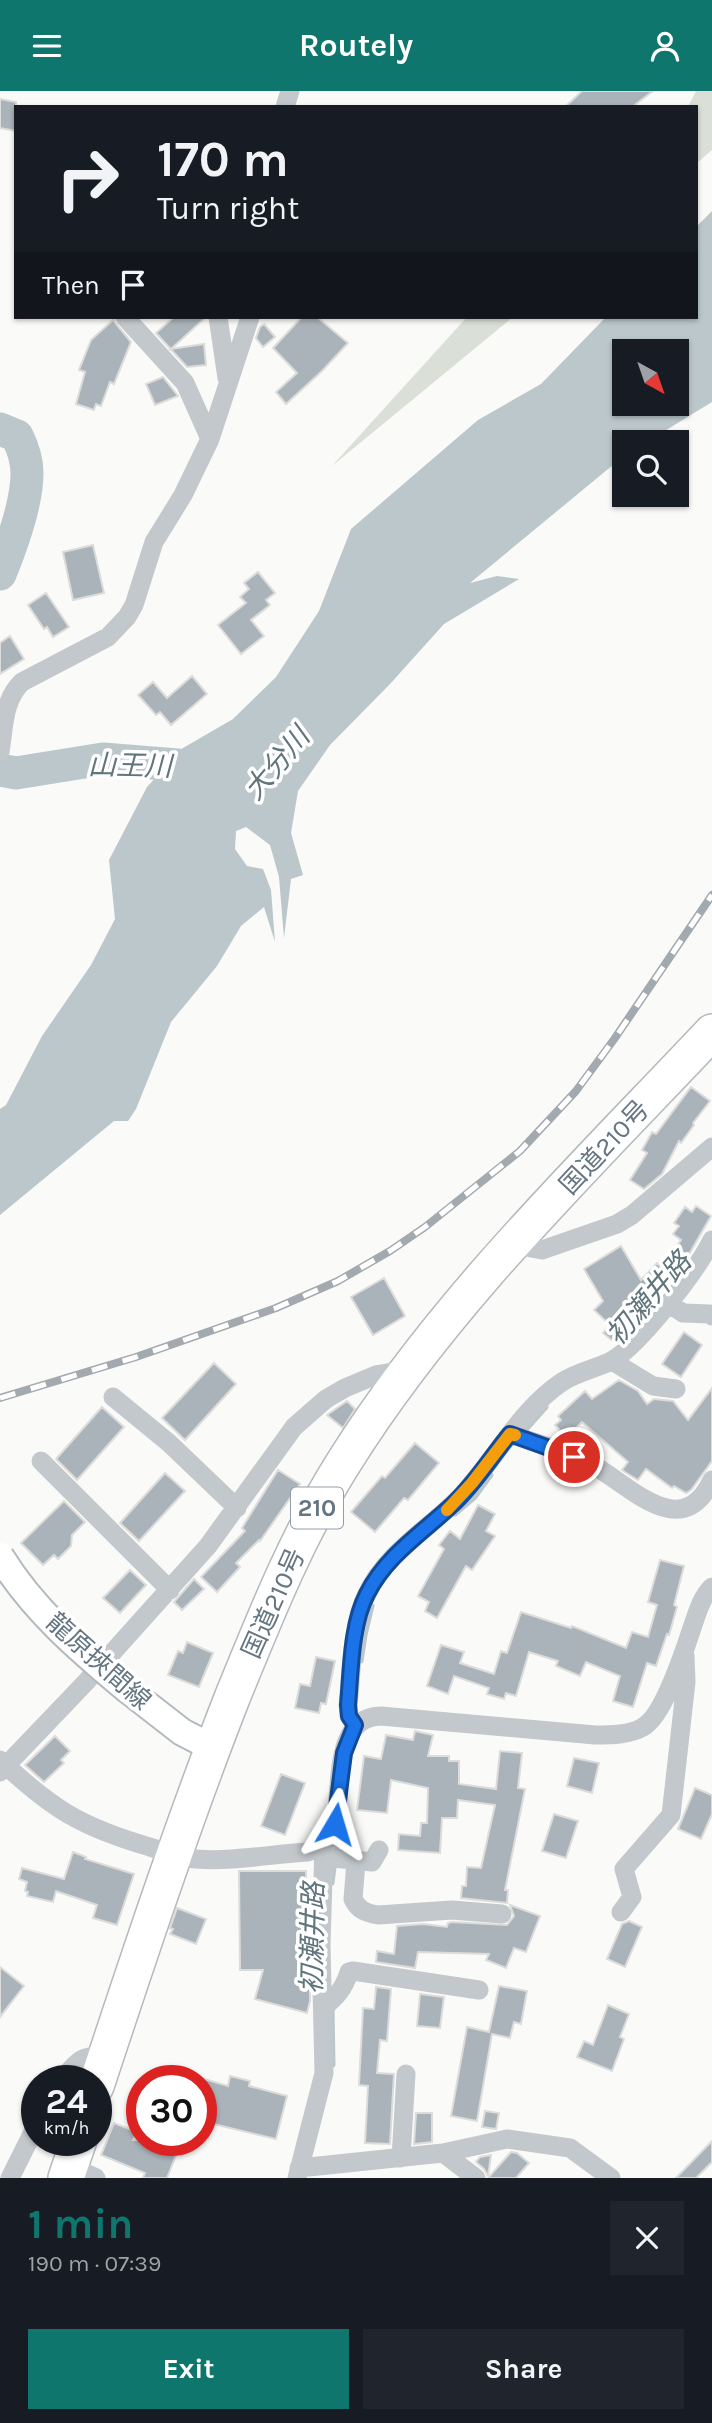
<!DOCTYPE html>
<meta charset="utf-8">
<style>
:root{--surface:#171b24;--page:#20242c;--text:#f1f3f6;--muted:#9ea1a6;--accent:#0f766e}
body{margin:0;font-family:Karla,"Noto Sans JP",sans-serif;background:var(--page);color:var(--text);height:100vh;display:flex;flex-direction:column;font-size:26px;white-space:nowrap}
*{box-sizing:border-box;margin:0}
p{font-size:23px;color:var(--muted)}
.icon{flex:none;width:38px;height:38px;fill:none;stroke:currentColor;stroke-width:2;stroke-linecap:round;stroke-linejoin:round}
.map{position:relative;height:2087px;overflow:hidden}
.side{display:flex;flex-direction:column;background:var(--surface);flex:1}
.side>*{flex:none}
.top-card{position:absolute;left:14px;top:14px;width:684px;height:214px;border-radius:0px;box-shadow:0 2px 5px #0004;background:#171b24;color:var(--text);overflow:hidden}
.needle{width:46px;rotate:140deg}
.controls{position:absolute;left:612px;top:248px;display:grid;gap:14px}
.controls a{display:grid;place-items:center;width:77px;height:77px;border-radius:0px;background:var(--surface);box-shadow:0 2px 5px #0004;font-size:35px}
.speed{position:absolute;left:21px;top:1974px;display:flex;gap:14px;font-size:35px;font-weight:700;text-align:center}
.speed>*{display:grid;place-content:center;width:91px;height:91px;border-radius:50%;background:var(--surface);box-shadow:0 2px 5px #0004;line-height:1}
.speed small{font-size:18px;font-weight:400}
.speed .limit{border:10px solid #d22;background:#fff;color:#111}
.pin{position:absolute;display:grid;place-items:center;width:60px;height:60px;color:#fff;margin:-30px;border:4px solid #fff;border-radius:50%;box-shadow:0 2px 7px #0007}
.me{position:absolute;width:77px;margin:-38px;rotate:7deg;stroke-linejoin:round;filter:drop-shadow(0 0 5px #0008)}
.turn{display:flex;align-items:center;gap:24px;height:147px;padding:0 28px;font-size:32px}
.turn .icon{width:91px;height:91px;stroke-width:2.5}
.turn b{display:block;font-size:49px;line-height:60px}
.then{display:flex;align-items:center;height:66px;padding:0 28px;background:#0003;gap:14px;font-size:26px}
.round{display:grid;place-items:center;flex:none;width:74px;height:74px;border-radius:0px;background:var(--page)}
.head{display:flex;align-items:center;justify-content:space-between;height:119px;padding:0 28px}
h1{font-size:42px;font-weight:700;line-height:52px;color:var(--accent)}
.cta{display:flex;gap:14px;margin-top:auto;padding:14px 28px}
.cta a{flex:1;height:80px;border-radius:0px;background:var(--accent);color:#fff;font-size:28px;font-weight:700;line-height:80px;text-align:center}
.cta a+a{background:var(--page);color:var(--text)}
header{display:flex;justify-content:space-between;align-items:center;height:91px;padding:0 28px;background:var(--accent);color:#fff;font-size:32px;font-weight:700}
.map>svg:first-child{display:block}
.green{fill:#dadfd7}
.water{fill:#bbc7cb;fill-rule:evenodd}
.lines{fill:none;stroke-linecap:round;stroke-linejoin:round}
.stream{stroke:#bbc7cb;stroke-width:5}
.river{stroke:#bbc7cb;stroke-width:33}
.building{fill:#aab3b9;stroke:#dcdcda;stroke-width:2}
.secondary-casing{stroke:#b3babf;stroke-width:30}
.highway-casing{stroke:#b4b9bd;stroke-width:38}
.street{stroke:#c3c8cc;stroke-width:19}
.secondary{stroke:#fff;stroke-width:26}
.highway{stroke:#fff;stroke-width:35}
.rail-casing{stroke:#a2aab0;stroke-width:8}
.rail{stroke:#fff;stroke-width:5;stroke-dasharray:16;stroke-linecap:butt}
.secondary-bridge-casing{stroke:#b3babf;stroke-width:30;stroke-linecap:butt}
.secondary-bridge{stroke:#fff;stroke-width:26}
.route-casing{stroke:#114b97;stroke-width:18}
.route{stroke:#1a73e8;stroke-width:12}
.slow{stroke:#f59e0b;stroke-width:12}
.labels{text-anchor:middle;stroke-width:7;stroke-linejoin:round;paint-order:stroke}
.shield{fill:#fff;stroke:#939fa8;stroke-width:2}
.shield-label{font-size:24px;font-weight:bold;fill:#657683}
.street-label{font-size:26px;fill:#657683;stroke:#fff}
.water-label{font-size:28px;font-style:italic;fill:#60757c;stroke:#fff}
</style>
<header><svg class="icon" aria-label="menu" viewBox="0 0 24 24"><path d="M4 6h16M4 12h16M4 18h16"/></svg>Routely<svg class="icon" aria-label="person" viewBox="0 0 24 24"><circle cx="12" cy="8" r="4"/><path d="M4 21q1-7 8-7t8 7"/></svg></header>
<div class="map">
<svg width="712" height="2087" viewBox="0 0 712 2087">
<rect width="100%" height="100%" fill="#fafaf8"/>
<path class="green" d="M696,0H712V59L697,72L696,16H688Z
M467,226H513L332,375Z"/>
<path class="water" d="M712,120V311L645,352H625V364L470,492L497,485L519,488L444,533L390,593L330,654L298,700L291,742L303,784L291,788L284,847L279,786L270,754L246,736L236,740L235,758L247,775L263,778L271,799L275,851L264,816L241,835L217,875L171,931L136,1018L128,1030H114L0,1124V1018L6,1014L42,945L91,874L115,828L109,769L147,696L183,657L233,628L276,586L319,520L351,438L478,329L541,293L606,226H696L697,135ZM625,261H677V313H625Z"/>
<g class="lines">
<path class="stream" d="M522,1343L546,1316
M455,1423L475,1406L491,1384
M361,1570L365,1544L372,1515
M332,1792L338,1746
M332,1917L333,1974"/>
<path class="river" d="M0,338L17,345C23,357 27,368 27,382C27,411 11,456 0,483
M0,679L16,682L103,668L214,677"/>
</g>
<path class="building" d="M582,0H653L632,16H565Z
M0,8L16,11V40L0,37Z
M174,226H206L171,258L204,253L206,274L187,276L156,242Z
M302,226H317L348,252L322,280L286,313L276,301L297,282L273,257Z
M113,229L131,251L114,293L110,291L101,315L96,313L94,319L76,313L85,281L79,279L91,249Z
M264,233L275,246L263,256L256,247L260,236Z
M163,286L178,305L155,314L146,293Z
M93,454L104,502L73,509L63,461Z
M258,481L275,502L266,509L270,514L251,529L264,545L241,563L218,534L246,512L240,506L249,498L244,492Z
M46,502L69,536L53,546L47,536L44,538L28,514Z
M10,545L24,568L0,583V552Z
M192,585L207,603L171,634L160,621L156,624L138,604L153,591L167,607Z
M691,996L710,1010L693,1032L694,1034L681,1052L679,1050L662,1083L644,1098L630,1089L647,1062L642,1059L652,1041L656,1043Z
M696,1115L711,1125L688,1165L676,1156L681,1149L673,1143L679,1135L674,1132L685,1116L692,1121Z
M621,1155L641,1189L657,1172L672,1187L628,1233L632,1236L615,1252L603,1242L610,1234L594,1219L603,1210L584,1178Z
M384,1187L405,1225L373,1244L351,1206Z
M684,1241L702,1254L681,1286L662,1273Z
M214,1272L236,1293L185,1349L162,1327Z
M619,1289L638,1300L647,1313L654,1308L673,1310L688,1329L712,1297V1370L691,1399L686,1402L674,1395L672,1397L646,1378L638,1389L628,1383L622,1379L628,1371L582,1331L566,1346L555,1334L561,1329L558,1325L585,1300L592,1308Z
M347,1310L355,1318L343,1337L327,1324Z
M102,1316L124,1336L77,1389L56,1368Z
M415,1352L439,1372L408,1409L404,1407L375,1441L351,1421L382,1385L385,1387Z
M278,1379L300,1393L260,1450L259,1449L236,1472L240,1476L217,1501L201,1486L245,1440L242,1437Z
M165,1382L185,1400L139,1450L120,1432Z
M64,1410L85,1431L72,1444L71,1455L58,1468L54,1464L43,1474L21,1452Z
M478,1414L495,1423L486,1440L495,1445L472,1479L466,1475L437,1527L425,1520L429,1511L418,1505L444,1458L439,1454L450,1440L460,1448Z
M660,1469L684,1475L674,1514L677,1516L669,1544L667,1543L656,1575L647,1572L633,1616L613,1610L620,1585L586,1571L580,1585L556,1575L558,1570L529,1561L516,1605L506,1602L504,1608L487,1603L489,1597L454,1585L448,1603L427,1595L441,1554L464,1561L460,1572L494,1583L501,1560L507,1562L521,1521L571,1537L572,1535L626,1557L632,1541L648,1546L657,1514L648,1511Z
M130,1479L146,1494L120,1522L103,1507Z
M194,1488L204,1498L182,1519L174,1511Z
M187,1551L213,1562L199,1596L168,1584L178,1560L183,1562Z
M316,1566L335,1570L326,1613L321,1612L319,1622L295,1617L300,1593L310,1595Z
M415,1640L433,1644L428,1665H449V1670H459V1693L496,1698L500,1660L522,1662L518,1697L525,1698L505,1799H508L507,1812L461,1807L462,1795H466L467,1776L481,1777L495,1714L458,1709L457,1727H442L440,1762L398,1759L399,1743L420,1745L421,1732H427L428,1697L391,1689L387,1722L357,1719L364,1665L381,1668L386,1644L413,1649Z
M55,1645L70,1660L61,1669L64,1672L44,1691L25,1674Z
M574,1667L599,1672L592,1702L567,1695Z
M281,1683L305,1692L285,1744L261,1735Z
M695,1697L712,1704V1723L701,1748L678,1738Z
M554,1723L578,1730L566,1767L542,1760Z
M73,1761L86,1766L85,1768L134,1783L117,1834L93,1827L97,1814L56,1800L53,1811L27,1805L28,1801L25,1800L27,1791L19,1788L22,1777L64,1788Z
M239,1780H306L307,1895L310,1896V1910L307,1922L255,1908L263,1879H240Z
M510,1814L540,1825L526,1861L514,1857L506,1877L486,1869L489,1863L418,1861L415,1877L376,1871L377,1860L394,1863L397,1835L423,1833L447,1836L448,1832L452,1831L507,1834L514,1825Z
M177,1817L206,1828L196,1853L170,1843L173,1838L170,1837Z
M629,1830L642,1836L625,1876L607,1868L622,1833Z
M0,1876L24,1895L0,1926Z
M499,1895L527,1900L521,1933L514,1931L510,1947L492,1943L477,2030L451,2025L467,1936L489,1941Z
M376,1896L391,1898L387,1950L380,1949L377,1982L394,1983L390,2053L365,2052L368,1995L359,1994L363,1917L374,1918Z
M420,1903L444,1906L440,1937L417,1935Z
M608,1914L629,1923L620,1946L624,1948L612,1980L577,1966L584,1950L593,1954Z
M230,1985L250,1990L249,1995L287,2005L276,2048L201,2030V1987L228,1995Z
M485,2020L499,2022L496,2038L482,2036Z
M416,2022H432V2051L414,2053Z
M114,2032L137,2041L133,2049H166L180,2054L167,2087H143L145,2082L101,2064Z
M712,2050V2071L696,2087H676Z
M511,2061L517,2062L529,2072L516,2087H488Z
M491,2064L488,2085L484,2078L476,2071L480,2066Z"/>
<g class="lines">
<g class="secondary-casing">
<path id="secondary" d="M128,1599L182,1641L213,1657"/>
</g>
<g class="highway-casing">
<path id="highway" d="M96,1995C139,1865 182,1735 232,1607C265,1526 297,1445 344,1371C444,1211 583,1078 712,941
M66,2087L79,2049"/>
</g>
<path class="street" d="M285,16L290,0
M125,226L185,292L210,348
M218,226L227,287
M0,661C4,637 3,609 22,591L108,546L127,526L134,514L154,451L183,404L210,348L250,226
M520,1146L531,1157L542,1159L617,1133L632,1124L712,1056
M668,1212L683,1222L710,1223L712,1225
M612,1270L653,1295L676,1298
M113,1306L169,1352L237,1417
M511,1343C537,1353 566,1360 591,1373C629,1393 681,1454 712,1389
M41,1370L170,1499
M355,1634L349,1625L348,1614C352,1579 351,1537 366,1505C385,1462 429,1438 460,1406C495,1369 519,1320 562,1291C577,1281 595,1278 611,1270C639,1255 698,1178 712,1149
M0,1669C52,1718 81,1736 150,1756C165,1761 180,1767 196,1768C232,1771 271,1763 308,1761L323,1754L332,1743C345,1709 328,1626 381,1625L595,1644C611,1644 630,1644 643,1636C664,1625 685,1558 693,1534C698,1520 701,1507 712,1496
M0,1681L86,1591L208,1455L294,1336L326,1308L345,1297L376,1284L407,1279
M324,1766L372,1771L379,1759
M356,1771L353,1808C358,1819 366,1822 378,1824L452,1819L502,1823
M621,1821L632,1806L624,1778L671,1724L686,1591L685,1564
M323,1917C336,1906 344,1898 349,1881L353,1880L479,1899
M61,1990C75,1973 82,1961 106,1967
M443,2062L476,2087
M401,2067L406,1983
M70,2075L96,2087
M299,2077L443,2062L507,2048L570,2057L611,2087
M10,2087L37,2033
M297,2087L324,1982L321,1854L324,1753"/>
<use href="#secondary" class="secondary"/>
<use href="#highway" class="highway"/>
<g class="rail-casing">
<path id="rail" d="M0,1307L136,1266L276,1217L338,1190L390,1160L425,1136L520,1060L576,1000L615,947L712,804"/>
</g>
<use href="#rail" class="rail"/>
<g class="secondary-bridge-casing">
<path id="secondary-bridge" d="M0,1465C33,1519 80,1559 128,1599"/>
</g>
<use href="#secondary-bridge" class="secondary-bridge"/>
</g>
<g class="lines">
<g class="route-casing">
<path id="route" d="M335,1733L344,1662L355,1634L349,1625L348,1614C351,1581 351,1533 367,1503C386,1465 422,1442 452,1414C475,1393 491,1366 510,1343L574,1366"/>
</g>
<use href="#route" class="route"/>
<path class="slow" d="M447,1419L472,1392L510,1343L515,1344"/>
</g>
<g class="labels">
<rect class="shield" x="291" y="1396.5" width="52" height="41" rx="5"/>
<g class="shield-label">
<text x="317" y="1425">210</text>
</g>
<g class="street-label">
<text transform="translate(604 1056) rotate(-47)" y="9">国道210号</text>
<text transform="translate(273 1512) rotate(-66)" y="9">国道210号</text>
<text transform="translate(99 1570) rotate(42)" y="9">龍原挾間線</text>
</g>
<g class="water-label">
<text transform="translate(276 672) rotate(-50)" y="10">大分川</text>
<text transform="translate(130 674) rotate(1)" y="10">山王川</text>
<text transform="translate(648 1207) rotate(-49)" y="10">初瀬井路</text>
<text transform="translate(312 1847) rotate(-89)" y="10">初瀬井路</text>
</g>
</g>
</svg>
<div class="controls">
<a><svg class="needle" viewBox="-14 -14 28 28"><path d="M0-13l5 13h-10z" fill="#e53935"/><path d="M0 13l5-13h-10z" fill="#9ea1a6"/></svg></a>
<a><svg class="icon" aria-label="search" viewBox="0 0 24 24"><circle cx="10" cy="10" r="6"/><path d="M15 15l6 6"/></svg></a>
</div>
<div class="speed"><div>24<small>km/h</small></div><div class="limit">30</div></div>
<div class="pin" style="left:574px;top:1366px;background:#d93025"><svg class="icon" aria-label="arrive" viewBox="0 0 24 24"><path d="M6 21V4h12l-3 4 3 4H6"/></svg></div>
<svg class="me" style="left:335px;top:1733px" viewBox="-20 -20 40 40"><path d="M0-17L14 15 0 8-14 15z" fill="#1a73e8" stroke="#fff" stroke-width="4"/></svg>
<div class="top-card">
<div class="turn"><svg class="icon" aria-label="right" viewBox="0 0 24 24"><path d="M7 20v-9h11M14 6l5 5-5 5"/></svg><div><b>170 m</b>Turn right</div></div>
<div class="then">Then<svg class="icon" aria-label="arrive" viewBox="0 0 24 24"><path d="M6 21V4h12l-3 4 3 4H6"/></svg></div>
</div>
</div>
<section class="side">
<div class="head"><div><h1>1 min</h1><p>190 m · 07:39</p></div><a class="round"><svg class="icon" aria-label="close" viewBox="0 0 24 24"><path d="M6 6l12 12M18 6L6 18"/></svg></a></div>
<div class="cta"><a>Exit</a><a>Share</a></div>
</section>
